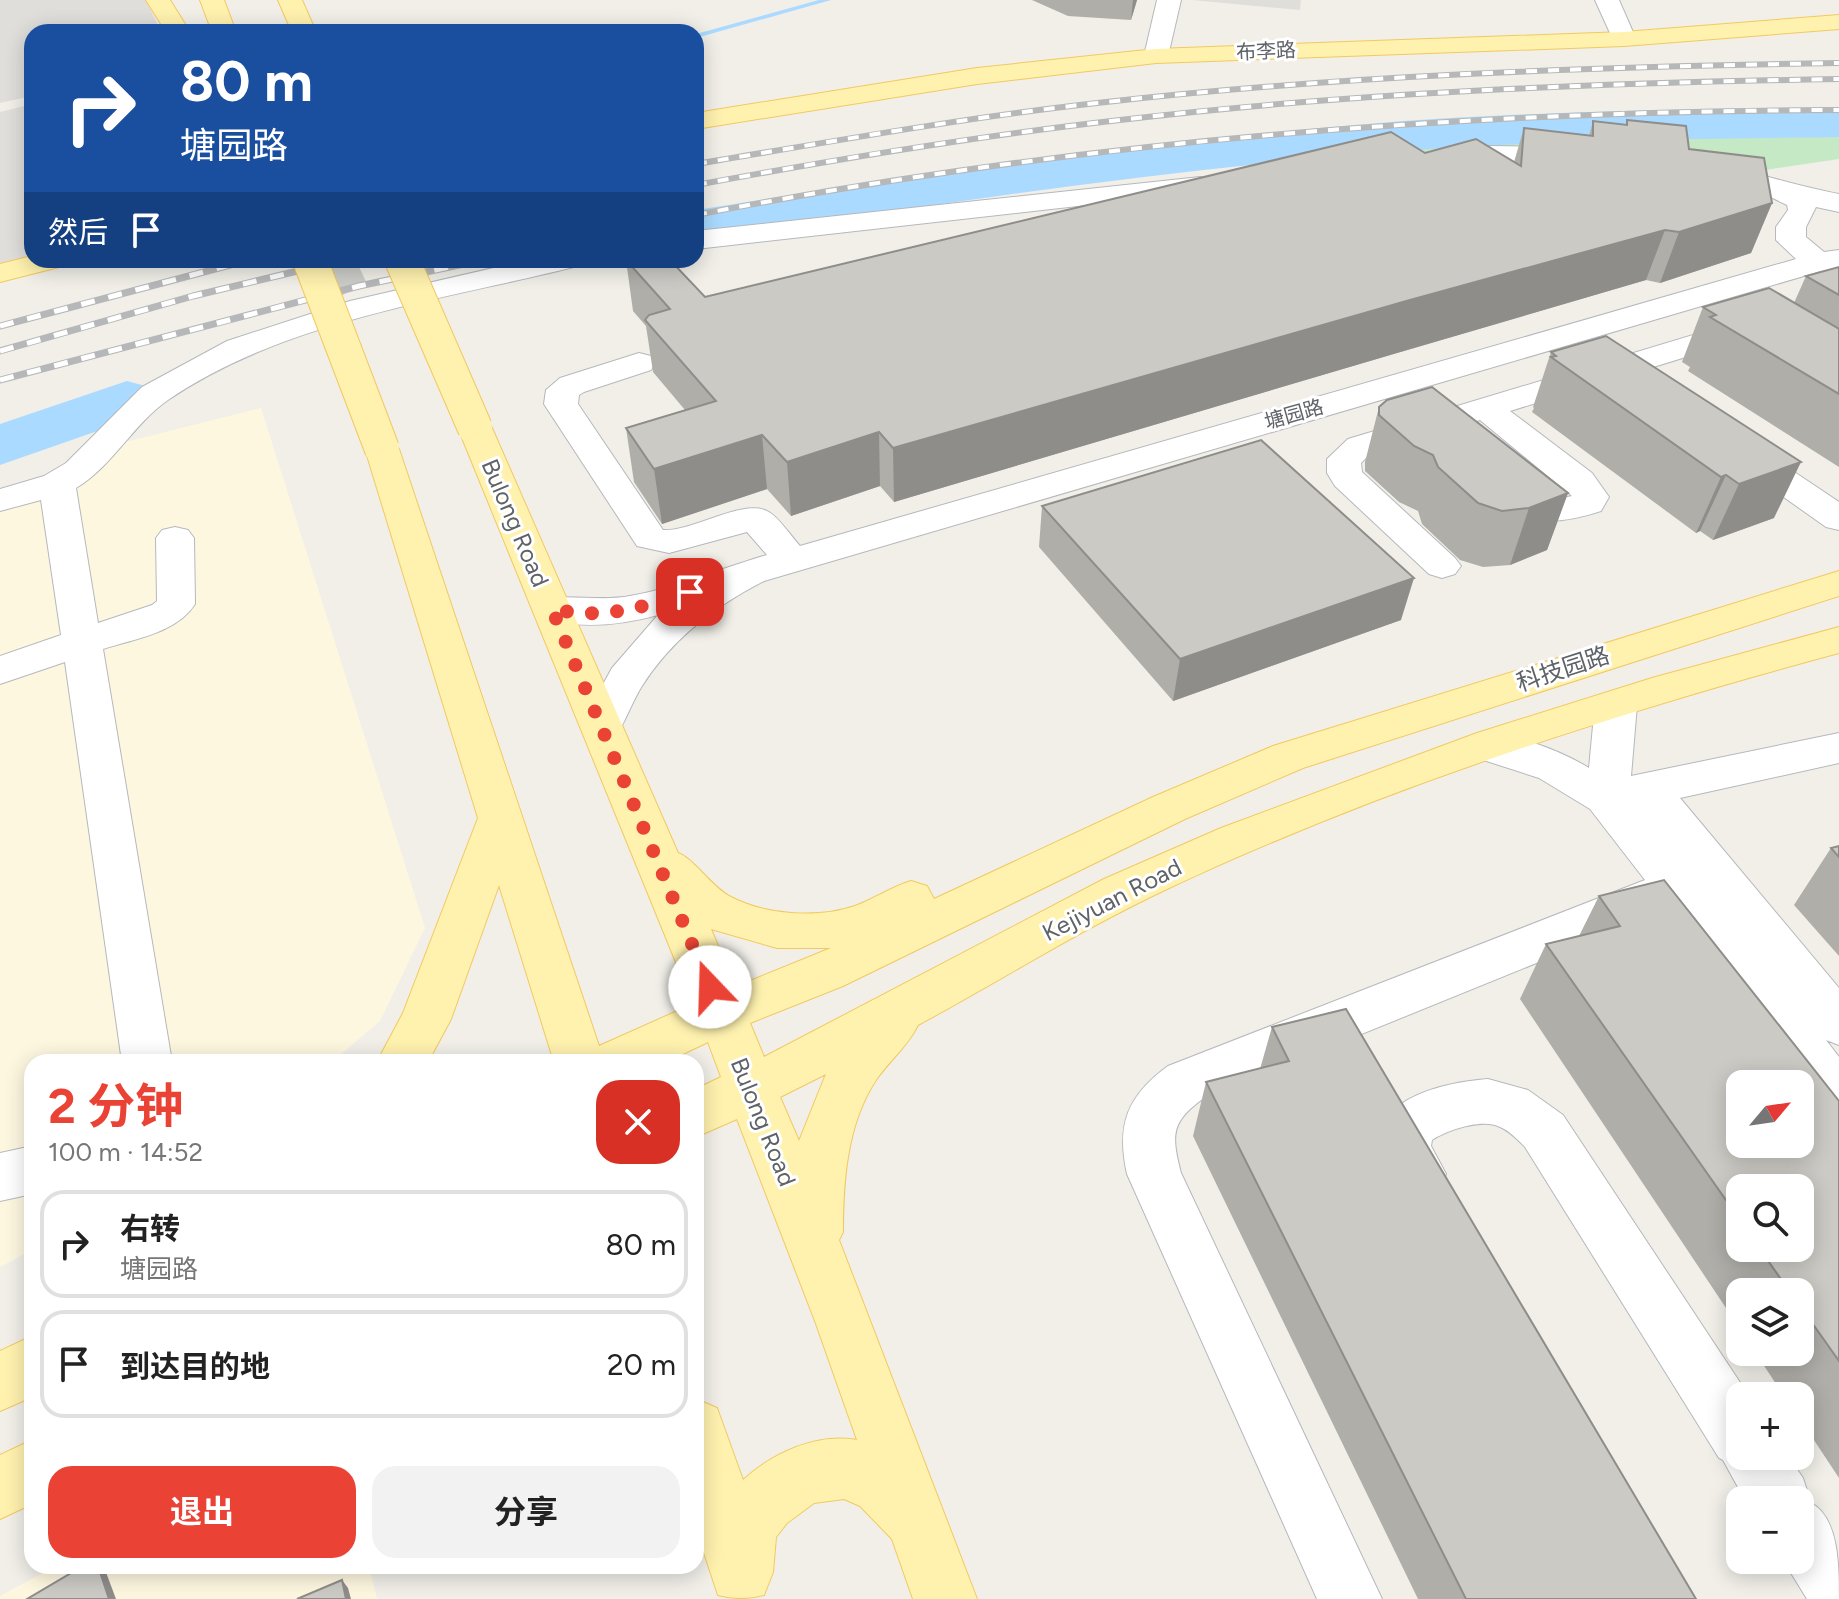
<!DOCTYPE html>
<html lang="zh">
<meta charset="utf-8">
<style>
:root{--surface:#fff;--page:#f2f2f2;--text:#222;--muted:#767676;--line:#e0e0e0;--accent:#ea4335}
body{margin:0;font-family:Figtree,"Noto Sans SC",sans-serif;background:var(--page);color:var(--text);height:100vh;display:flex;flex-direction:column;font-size:30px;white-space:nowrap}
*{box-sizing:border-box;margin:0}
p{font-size:26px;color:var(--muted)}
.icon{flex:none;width:44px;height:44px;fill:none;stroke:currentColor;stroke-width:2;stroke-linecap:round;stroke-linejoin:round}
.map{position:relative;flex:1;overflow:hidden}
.sheet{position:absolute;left:24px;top:1054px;width:680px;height:520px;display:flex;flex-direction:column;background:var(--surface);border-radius:24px;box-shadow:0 4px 20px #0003}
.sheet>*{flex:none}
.banner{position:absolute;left:24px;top:24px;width:680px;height:244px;border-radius:24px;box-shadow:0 4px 20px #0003;background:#1a4fa0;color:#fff;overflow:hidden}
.needle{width:52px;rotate:61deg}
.buttons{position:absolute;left:1726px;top:1070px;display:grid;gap:16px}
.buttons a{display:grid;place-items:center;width:88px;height:88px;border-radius:16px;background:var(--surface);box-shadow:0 4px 20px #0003;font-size:40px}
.pin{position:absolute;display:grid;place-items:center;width:68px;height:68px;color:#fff;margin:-34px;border-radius:16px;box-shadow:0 4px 12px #0006}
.me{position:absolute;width:88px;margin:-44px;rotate:339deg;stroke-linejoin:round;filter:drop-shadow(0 0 6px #0008)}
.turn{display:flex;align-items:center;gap:28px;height:168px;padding:0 24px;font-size:36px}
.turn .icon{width:104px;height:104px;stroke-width:2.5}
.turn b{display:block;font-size:56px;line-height:68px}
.then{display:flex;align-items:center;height:76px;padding:0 24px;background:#0003;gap:16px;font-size:30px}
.round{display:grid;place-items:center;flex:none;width:84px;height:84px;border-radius:24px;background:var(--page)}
.summary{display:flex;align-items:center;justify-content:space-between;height:136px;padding:0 24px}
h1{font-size:48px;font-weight:700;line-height:60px;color:var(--accent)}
.button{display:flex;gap:16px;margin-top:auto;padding:16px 24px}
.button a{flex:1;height:92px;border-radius:24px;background:var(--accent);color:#fff;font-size:32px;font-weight:700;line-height:92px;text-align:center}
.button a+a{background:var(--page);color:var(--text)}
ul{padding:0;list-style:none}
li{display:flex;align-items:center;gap:24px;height:108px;margin:0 16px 12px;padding:0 8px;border:4px solid var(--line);border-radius:24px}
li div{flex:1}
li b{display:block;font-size:30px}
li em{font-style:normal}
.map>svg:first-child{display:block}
.commercial{fill:#fef7e0}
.industrial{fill:#e0deda}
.green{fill:#c5e8c5}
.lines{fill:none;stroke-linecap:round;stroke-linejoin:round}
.stream{fill:#aadaff;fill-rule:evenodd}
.river{fill:#aadaff;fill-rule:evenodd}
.minor-tunnel{stroke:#ccccc8;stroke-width:34;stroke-dasharray:34 17;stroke-linecap:butt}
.minor-casing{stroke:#b5b8bc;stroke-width:2}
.major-casing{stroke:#f2c960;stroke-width:2}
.minor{fill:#fff;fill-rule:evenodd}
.major{fill:#fff2af;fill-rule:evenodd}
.rail-far1-casing{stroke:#b6b7b8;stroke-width:6}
.rail-casing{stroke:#b6b7b8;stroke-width:7}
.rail-far1{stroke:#fff;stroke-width:4;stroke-dasharray:11;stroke-linecap:butt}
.rail{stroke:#fff;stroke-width:5;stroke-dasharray:14;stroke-linecap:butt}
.major-bridge-casing{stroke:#f2c960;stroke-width:36;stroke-linecap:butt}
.major-bridge{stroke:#fff2af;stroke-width:34}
.wall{fill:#afaea9;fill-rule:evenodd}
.shaded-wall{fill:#8f8d8a}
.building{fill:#cccac5;stroke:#8f8d8a;stroke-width:2;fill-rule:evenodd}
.route{stroke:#ea4335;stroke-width:14;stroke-dasharray:0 25.2}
.labels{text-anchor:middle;stroke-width:6;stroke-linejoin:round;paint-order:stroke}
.far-street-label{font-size:20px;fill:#5f6368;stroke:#fff}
.street-label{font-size:24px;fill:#5f6368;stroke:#fff}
</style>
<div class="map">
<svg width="1839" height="1599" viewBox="0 0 1839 1599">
<rect width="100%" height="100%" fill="#f1efe8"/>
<path class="commercial" d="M261,408L425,928L380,1021L332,1062H32V1250L0,1267V505L110,446Z
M56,1566H369L377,1599H0V1596Z"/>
<path class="industrial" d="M0,0H146L161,32H32V96L0,103Z
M1192,0H1301L1300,10Z
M32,104V259L0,267V112Z"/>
<path class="green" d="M1839,131V159L1752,172L1540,148L1421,153L1298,164L1294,152L1574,135Z"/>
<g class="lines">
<path class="stream" d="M819,0H831L696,38V34Z"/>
<path class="river" d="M1839,107V137C1694,139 1549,140 1404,151C1167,169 930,204 696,242V210C931,172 1167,139 1404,121C1549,111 1694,109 1839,107Z
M127,381L149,387L158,400L149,413L0,465V424Z"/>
<path class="minor-tunnel" d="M337,260L352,292"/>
<g class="minor-casing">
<path id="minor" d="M1157,0H1181L1168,56L1165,61H1147L1144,56Z
M1595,0H1619L1636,39L1633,44H1615Z
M1486,146L1574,147L1584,149L1588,155L1584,161L1574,163L1443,165L1433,163L1429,157L1433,151Z
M1710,161C1754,172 1795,186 1839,194V212L1816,207L1806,227V237L1824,252L1839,250V268L1821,271L764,581C715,606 672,639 642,686C632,702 626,720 616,736L601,741L586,736L580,726L612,668L658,615C618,626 579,629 538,618L532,609L538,600C565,593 599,602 630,596C677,588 721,568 767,555L747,532L669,553L637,546L544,404L546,390L560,378L639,353L651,356L655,363L651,370L584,392L579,395L578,404L663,530C693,532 744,497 769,512C780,519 791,536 800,546L1796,259L1776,240V227L1788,210L1787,205L1754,189L1700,175L1696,169L1700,163Z
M1200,177L1210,179L1214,185L1210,191L696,249V231Z
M528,260H582L578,266C443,300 285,320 168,400C133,424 113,466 76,488L98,623L152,605L157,601L156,538L162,530L175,527L188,530L194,538L195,604C177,633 134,639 103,649L172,1062H122L65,662L0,684V656L61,635L41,500L0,511V489L44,476L66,463L142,387L227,341L350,301Z
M1839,291V310L1510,411L1592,473L1609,497L1601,511C1561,524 1519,530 1492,491L1497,483C1520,478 1529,491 1549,501L1572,496L1480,420L1368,456L1361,463L1362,472L1455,558L1461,566L1455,574L1442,578L1429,574L1335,486L1327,473V459L1348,439Z
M1742,442L1754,445L1839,502V530L1826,527L1730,459L1725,452L1730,445Z
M1616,691L1631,695L1637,705L1631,776L1839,733V763L1680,798L1839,988V1045L1826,1040L1839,1057V1117L1821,1111L1667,910L1204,1098C1171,1122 1171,1134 1181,1173L1382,1599H1317L1127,1174C1116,1125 1127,1096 1168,1066L1645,880L1590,809L1539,778L1474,757L1468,746L1474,735C1503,727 1563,752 1589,768L1595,705L1601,695Z
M1488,1079L1528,1090L1563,1115L1749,1396H1740V1456H1788L1803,1478L1811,1503C1839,1518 1839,1566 1839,1599H1807L1783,1560H1800V1500H1745L1723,1460L1719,1458L1525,1147C1518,1140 1510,1131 1500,1127C1482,1118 1448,1130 1432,1140L1431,1146L1446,1174L1438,1191L1419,1198L1400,1191C1393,1179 1378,1161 1378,1147C1376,1096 1449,1082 1488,1079Z
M32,1146V1194L0,1201V1153Z"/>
</g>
<g class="major-casing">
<path id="major" d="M146,0H170L190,32H166Z
M200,0H224L236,32H212Z
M278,0H302L316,32H292Z
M1839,15V29L1624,46L1156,63L977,84L696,129V113L977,68L1156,49L1624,32Z
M32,256V260H67L63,266L0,282V264Z
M475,418L487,421L492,428L678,853C693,858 710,885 729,896C764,915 817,919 855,906C874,899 891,887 911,881L927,886L934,899L1153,797L1273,746L1839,571V596L1303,768L1185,819L843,986L750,1023L764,1057L1104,879L1221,828L1477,733L1652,678L1839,627V653C1610,715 1382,788 1167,889C1082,929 1001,980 918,1025C908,1046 889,1061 876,1080C847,1124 843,1181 843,1232L839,1240L977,1599H913L892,1539L860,1506L844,1499L814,1503L787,1523L776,1537L773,1572L764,1595C749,1599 733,1599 718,1595L696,1529V1399L717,1408L743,1480C773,1453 816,1433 857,1440L815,1321L737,1119L696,1137V1089L721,1077L708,1042L666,1062H554L499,885L451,1019L428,1062H377L403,1013L478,818L365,449L370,442L382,439L394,442L399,449L599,1046L693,1004L458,428L463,421ZM711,929L777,948H831L735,987ZM826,1074L799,1141L780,1097Z
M32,1336V1397L0,1411V1351Z
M32,1440V1504L0,1519V1455Z"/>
</g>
<use href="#minor" class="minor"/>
<use href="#major" class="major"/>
<g class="rail-far1-casing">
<path id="rail-far1" d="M696,164C829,142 962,118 1097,103C1343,75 1591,67 1839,63
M696,185C837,159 978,136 1120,120C1359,92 1599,83 1839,79
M696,215C1071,142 1457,111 1839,110
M243,262L249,260
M337,262L344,260
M475,262L483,260"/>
</g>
<g class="rail-casing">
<path id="rail" d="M0,326L249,260
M0,351L193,296L344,260
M0,380L359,286L483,260"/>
</g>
<use href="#rail-far1" class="rail-far1"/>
<use href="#rail" class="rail"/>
<g class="major-bridge-casing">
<path id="major-bridge" d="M310,260L382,449
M402,260L475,428"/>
</g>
<use href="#major-bridge" class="major-bridge"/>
</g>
<path class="wall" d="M1032,0H1137L1131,20L1068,16Z
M1627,120L1689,149L1772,203L1751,253L1660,283L1646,280L1397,353L894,502L880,486L791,516L767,489L662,524L634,482L626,428L685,410L653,372L646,326L633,311L626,260L705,297L1425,153L1514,162L1524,128L1589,136L1593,121L1626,125Z
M1839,267V467L1688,371L1690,367L1682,362L1703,307L1794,303L1806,276Z
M1606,336L1774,518L1713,540L1700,531L1696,533L1532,412L1534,408L1533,407L1551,352Z
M1379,407L1568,493L1547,550L1510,565L1483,567L1460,560L1422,524L1418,511L1399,502L1365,471V462Z
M1042,506L1401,620L1173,701L1039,547Z
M1839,846V956L1794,905L1831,848Z
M1599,896L1839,1101V1478L1800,1419V1396H1784L1755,1352H1800V1292H1740V1329L1520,999L1546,944L1579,936ZM1740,1188L1800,1248H1740Z
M1272,1027L1696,1599H1418L1193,1136L1206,1082L1260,1069Z"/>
<path class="shaded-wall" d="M1133,0H1137L1131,20Z
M1772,203L1751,253L1660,283L1679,232Z
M1665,230L1646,280L1397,353L894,502L893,448L1410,300Z
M879,432L880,486L791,516L787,462Z
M762,435L767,489L662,524L654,469Z
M1801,462L1774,518L1713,540L1739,484Z
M1726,475L1700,531L1696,533L1721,477Z
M1568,493L1547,550L1510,565L1529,508Z
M1414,578L1401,620L1173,701L1180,659Z
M98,1566L104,1567L116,1599H109Z
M342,1580L348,1588L351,1599H346Z"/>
<path class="building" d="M1627,120L1686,126L1689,149L1764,158L1772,203L1679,232L1665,230L1410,300L893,448L879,432L787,462L762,435L654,469L626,428L716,401L645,320L649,315L670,309L626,260H670L705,297L1391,132L1425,153L1476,139L1521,166L1524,128L1593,136V121L1627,125Z
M1839,267V295L1806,276Z
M1769,288L1839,329V394L1710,317L1716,315L1703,307Z
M1606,336L1801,462L1739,484L1726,475L1721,477L1551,357L1556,356L1551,352Z
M1432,387L1568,493L1529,508L1502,511L1478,503L1438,467L1433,455L1414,446L1379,415V407L1387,400Z
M1261,440L1414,578L1180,659L1042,506Z
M1839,846V857L1831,848Z
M1664,880L1839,1101V1361L1800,1306V1292H1790L1759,1248H1800V1188H1740V1220L1546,944L1620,926L1599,896ZM1740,1084H1800V1144H1740Z
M1346,1009L1696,1599H1466L1206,1082L1289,1061L1272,1027Z
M83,1566H98L109,1599H27Z
M342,1580L346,1599H297Z"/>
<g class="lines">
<path class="route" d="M690,592C639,608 605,620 552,609L710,987"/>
</g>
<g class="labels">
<g class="far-street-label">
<text transform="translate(1266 51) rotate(-3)" y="7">布李路</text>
<text transform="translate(1294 414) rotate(-16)" y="7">塘园路</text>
</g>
<g class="street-label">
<text transform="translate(515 523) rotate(67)" y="8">Bulong Road</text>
<text transform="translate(1563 669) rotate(-18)" y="8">科技园路</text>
<text transform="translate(1112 900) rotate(-27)" y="8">Kejiyuan Road</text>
<text transform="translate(763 1122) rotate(68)" y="8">Bulong Road</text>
</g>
</g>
</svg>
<div class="buttons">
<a><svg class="needle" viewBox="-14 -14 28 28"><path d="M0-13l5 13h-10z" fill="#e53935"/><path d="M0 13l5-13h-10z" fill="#767676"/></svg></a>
<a><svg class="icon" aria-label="search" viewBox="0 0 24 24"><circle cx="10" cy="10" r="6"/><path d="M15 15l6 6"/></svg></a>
<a><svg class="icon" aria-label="layers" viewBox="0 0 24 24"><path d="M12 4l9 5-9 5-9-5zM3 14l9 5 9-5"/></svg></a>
<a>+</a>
<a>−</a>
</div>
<div class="pin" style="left:690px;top:592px;background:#d93025"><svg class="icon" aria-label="arrive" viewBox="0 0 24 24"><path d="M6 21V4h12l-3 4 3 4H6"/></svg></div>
<svg class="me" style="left:710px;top:987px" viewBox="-20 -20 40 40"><circle r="19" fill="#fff"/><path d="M0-13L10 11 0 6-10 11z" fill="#ea4335"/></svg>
<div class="banner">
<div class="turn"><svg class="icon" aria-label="right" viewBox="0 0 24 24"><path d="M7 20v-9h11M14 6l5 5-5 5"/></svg><div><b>80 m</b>塘园路</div></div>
<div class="then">然后<svg class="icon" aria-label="arrive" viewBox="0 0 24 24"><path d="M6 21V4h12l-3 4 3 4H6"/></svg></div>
</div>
<section class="sheet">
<div class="summary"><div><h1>2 分钟</h1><p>100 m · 14:52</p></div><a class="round" style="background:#d93025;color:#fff"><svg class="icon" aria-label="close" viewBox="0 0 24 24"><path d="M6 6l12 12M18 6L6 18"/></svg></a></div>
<ul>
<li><svg class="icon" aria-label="right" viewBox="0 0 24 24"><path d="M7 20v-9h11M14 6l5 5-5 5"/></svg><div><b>右转</b><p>塘园路</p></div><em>80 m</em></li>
<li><svg class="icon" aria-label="arrive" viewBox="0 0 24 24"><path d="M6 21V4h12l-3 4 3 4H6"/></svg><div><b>到达目的地</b></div><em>20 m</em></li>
</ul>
<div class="button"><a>退出</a><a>分享</a></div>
</section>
</div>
